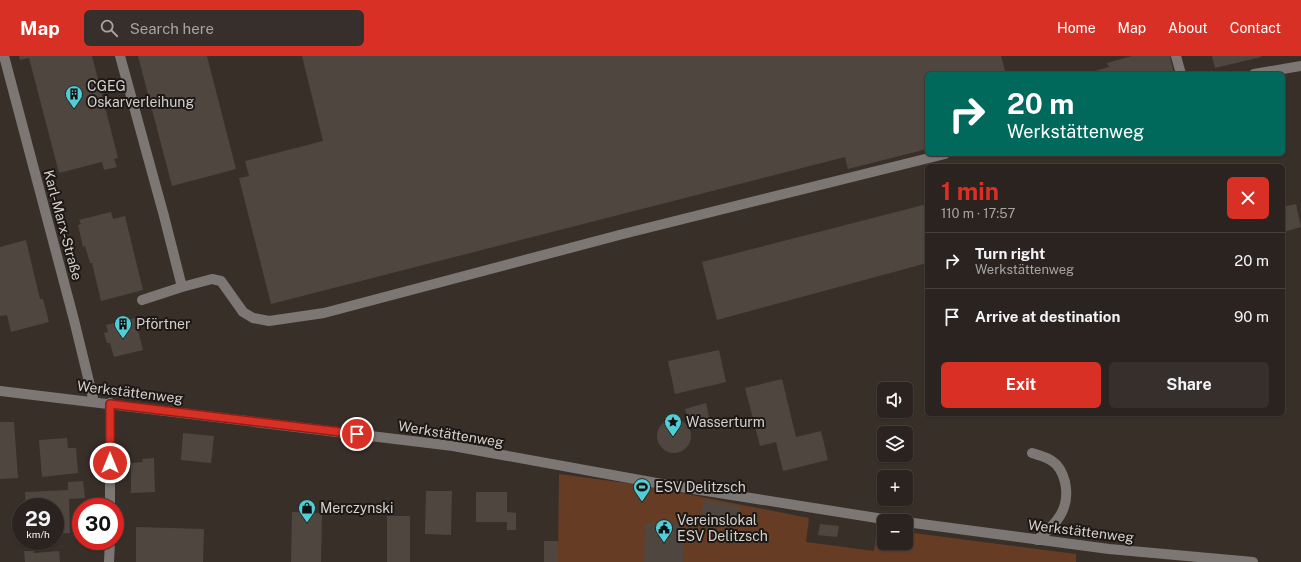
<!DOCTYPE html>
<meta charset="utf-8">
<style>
:root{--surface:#2b231f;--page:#372f2c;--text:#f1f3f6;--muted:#a6a4a4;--line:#47403d;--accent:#d93025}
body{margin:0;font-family:"Public Sans",sans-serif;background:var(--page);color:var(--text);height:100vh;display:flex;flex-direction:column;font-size:15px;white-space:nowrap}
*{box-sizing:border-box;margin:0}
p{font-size:13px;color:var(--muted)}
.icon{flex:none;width:22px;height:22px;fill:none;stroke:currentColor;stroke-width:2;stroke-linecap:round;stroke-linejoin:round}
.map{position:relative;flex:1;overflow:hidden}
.sheet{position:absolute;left:925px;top:108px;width:360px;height:252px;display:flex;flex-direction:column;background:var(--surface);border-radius:6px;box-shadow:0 1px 3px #0004,0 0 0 1px var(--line)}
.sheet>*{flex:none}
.banner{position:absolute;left:925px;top:16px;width:360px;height:84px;border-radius:6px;box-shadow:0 1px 3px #0004,0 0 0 1px var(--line);background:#00695c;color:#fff;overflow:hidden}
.fabs{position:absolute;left:877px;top:326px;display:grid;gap:8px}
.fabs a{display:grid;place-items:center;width:36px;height:36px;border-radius:6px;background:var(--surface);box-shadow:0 1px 3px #0004,0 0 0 1px var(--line);font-size:20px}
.speed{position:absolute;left:12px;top:442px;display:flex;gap:8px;font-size:20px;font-weight:700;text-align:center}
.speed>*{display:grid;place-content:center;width:52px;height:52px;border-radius:50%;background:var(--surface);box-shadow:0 1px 3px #0004,0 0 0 1px var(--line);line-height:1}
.speed small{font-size:10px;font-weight:400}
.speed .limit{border:6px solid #d22;background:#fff;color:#111}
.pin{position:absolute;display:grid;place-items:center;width:34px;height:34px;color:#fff;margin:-17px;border:2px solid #fff;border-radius:50%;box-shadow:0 1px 4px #0007}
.me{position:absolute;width:44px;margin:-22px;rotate:0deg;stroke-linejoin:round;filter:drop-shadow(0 0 3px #0008)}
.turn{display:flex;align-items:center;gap:14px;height:84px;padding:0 16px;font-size:18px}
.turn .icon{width:52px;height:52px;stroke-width:2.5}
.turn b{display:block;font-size:28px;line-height:34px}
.round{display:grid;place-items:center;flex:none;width:42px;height:42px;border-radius:6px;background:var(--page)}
.summary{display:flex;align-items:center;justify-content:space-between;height:68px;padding:0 16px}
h1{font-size:24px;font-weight:700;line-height:30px;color:var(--accent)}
.action{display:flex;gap:8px;margin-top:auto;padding:8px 16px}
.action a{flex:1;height:46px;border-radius:6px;background:var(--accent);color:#fff;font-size:16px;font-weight:700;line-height:46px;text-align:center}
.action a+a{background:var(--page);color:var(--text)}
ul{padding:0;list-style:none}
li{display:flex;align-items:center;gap:12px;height:56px;padding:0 16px;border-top:1px solid var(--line)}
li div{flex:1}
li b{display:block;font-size:15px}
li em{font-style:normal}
header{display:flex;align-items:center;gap:24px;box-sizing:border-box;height:56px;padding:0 20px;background:var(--accent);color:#fff}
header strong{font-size:19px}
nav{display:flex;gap:22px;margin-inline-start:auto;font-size:14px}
.search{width:280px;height:36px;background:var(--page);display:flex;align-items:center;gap:10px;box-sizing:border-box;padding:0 14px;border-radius:6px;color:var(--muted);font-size:15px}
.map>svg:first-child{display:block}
.green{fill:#663d24}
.building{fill:#504640}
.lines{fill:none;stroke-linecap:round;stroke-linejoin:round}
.minor{stroke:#7c7774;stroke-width:10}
.route-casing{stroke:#8d1f18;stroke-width:10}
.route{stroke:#d93025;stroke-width:7}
.labels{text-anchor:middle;stroke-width:4;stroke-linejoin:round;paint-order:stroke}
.poi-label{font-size:14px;fill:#d6d0cc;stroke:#1c1815;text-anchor:start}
.street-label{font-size:14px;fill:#d6d0cc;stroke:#1c1815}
</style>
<header>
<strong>Map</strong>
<div class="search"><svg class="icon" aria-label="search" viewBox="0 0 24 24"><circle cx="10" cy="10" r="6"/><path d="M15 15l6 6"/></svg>Search here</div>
<nav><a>Home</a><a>Map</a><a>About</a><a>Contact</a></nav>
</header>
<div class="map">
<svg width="1301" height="506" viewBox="0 0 1301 506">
<rect width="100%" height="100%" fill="#392f29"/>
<path class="green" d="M559,418L641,429L809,462L806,486L874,495L877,473L884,474V487H906V476L1076,498V506H558Z"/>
<path class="building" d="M19,0H92L118,102L114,103L117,111L104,114L102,106L59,117L29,2L20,4Z
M138,0H207L236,113L172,130Z
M302,0H1001L1006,18H927V93L848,113L845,101L271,248L239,122L249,120L245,105L323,85Z
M1132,0H1170L1174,18H1084L1109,11L1107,7Z
M1212,0H1261V1L1215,12Z
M927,148V207L717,264L702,206Z
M1296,148L1301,171L1283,176V151Z
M111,156L113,163L125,160L143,234L101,245L92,207H90L85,190L83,191L78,169L81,168L79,164Z
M26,184L40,243H43L49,266L11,276L7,259L0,260V191Z
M135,262L143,294L114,301L110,287H107L104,277L108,276L106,269Z
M719,294L726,326L675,338L668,305Z
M782,323L796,381L821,375L828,404L783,415L776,386L760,390L745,332Z
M706,347L710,366L690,371L685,353Z
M657 380a17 17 0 1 1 34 0a17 17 0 1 1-34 0Z
M0,366H14L18,422L0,423Z
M183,377L214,380L211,407L181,404Z
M67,382L68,392H76L78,417L42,421L39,384Z
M154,402L155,436L131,437V407L143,406L142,403Z
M83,425L85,442L69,443L70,477L55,478V451H26L25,436L68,434V426Z
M426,435H452L451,479L425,478Z
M476,436H507V456L516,457V474H507V466H476Z
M704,444L740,451L737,468L701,462Z
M292,456L322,457L321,506H291Z
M387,460H410V506H387Z
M645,467L684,468L683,506H644Z
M820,468L839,470L837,481L818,479Z
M136,471L204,473L203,506H136Z
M544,485H558V506H544Z
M24,495H34V497L59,495L60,506H25Z"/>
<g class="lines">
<path class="minor" d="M4,0L74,264L94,346
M120,0L164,160L182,231
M1176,0L1181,18
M1254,18L1301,10
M142,244L182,231L212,223L221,225L243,256L253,262L269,265L324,257L623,178L945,98
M0,335L453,390L662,428L896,465
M1032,397C1038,399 1047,401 1052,405C1060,410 1063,418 1065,426C1071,453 1056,468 1037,484
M110,451V347
M906,466L1109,493L1253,506
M109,506L110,485"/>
</g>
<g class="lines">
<g class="route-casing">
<path id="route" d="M110,407V348L357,378"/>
</g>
<use href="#route" class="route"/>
</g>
<defs>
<g id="building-pin" transform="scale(0.9)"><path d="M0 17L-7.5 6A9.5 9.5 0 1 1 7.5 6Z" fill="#52ccd5" stroke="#1c1815"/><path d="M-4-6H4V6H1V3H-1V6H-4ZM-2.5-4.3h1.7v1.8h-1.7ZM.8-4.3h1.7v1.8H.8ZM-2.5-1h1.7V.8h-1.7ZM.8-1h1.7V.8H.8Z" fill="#111"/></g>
<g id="sight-pin" transform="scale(0.9)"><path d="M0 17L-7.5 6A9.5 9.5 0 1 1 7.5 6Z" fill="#52ccd5" stroke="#1c1815"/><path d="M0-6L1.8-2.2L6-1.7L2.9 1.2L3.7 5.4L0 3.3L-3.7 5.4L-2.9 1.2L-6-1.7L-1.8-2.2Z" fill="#111"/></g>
<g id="stadium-pin" transform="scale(0.9)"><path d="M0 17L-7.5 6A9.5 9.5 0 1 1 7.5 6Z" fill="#52ccd5" stroke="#1c1815"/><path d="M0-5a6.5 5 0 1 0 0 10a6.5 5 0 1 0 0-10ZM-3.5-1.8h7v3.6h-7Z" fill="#111"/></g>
<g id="shop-pin" transform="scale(0.9)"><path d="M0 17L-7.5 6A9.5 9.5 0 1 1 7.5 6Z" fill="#52ccd5" stroke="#1c1815"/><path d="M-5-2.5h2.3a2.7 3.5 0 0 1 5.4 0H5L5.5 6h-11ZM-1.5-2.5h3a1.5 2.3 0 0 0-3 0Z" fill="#111"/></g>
<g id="civic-pin" transform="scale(0.9)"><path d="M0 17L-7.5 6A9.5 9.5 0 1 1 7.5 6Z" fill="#52ccd5" stroke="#1c1815"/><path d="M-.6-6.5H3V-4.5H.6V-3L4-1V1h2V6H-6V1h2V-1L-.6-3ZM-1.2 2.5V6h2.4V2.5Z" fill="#111"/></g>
</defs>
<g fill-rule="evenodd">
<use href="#building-pin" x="74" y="38"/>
<use href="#building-pin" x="123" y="268"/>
<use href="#sight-pin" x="673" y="366"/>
<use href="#stadium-pin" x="642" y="431"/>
<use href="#shop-pin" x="307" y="452"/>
<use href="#civic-pin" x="664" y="472"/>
</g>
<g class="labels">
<g class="poi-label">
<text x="87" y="35">CGEG<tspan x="87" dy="16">Oskarverleihung</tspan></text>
<text x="136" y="273">Pförtner</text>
<text x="686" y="371">Wasserturm</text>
<text x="655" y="436">ESV Delitzsch</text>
<text x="320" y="457">Merczynski</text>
<text x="677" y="469">Vereinslokal<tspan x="677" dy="16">ESV Delitzsch</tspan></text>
</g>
<g class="street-label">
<text transform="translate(63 169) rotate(75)" y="5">Karl-Marx-Straße</text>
<text transform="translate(130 336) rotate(7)" y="5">Werkstättenweg</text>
<text transform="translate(451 378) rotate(9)" y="5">Werkstättenweg</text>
<text transform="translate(1081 475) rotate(7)" y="5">Werkstättenweg</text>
</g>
</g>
</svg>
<div class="fabs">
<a><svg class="icon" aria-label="sound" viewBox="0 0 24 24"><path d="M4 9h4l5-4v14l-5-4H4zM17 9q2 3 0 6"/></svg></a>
<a><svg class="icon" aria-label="layers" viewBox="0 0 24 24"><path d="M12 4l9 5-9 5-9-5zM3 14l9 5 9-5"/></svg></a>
<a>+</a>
<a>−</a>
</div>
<div class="speed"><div>29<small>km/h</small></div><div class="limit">30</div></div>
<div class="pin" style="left:357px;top:378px;background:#d93025"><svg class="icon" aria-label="arrive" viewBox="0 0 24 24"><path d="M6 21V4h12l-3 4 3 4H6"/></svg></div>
<svg class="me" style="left:110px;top:407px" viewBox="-20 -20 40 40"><circle r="17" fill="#d93025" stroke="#fff" stroke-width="3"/><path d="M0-11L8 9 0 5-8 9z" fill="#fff"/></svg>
<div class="banner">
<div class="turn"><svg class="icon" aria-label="right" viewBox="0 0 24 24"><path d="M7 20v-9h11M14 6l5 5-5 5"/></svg><div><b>20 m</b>Werkstättenweg</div></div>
</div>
<section class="sheet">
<div class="summary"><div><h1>1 min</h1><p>110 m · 17:57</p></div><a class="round" style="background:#d93025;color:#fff"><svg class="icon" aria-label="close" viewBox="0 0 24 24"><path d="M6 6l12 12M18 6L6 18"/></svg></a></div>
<ul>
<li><svg class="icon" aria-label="right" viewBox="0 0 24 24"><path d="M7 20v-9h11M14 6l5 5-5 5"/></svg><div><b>Turn right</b><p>Werkstättenweg</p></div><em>20 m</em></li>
<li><svg class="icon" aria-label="arrive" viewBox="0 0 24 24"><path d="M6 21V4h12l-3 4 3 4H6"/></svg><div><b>Arrive at destination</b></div><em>90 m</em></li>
</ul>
<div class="action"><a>Exit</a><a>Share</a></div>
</section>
</div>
